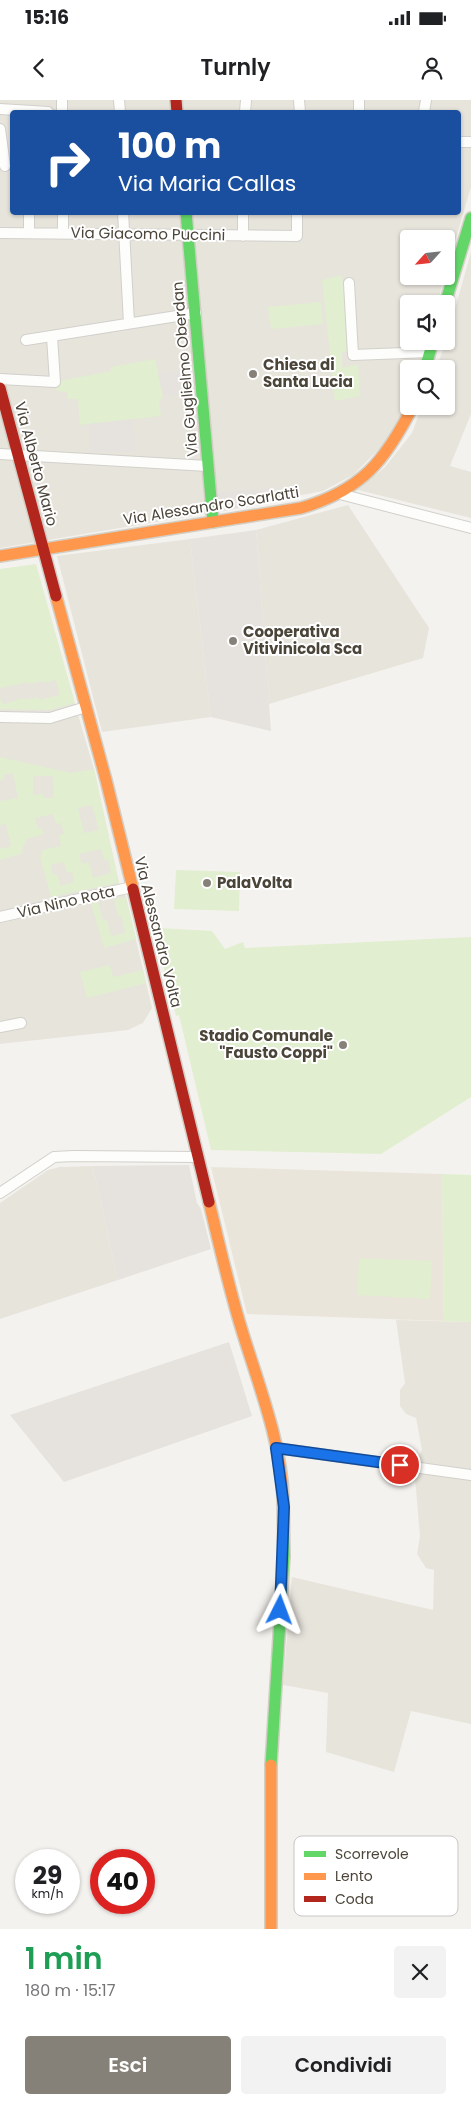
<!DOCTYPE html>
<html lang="it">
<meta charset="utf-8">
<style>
:root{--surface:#fff;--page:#f2f2f2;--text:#202124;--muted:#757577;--accent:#868178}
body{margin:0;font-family:Poppins,sans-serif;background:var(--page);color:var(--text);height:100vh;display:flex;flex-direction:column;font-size:19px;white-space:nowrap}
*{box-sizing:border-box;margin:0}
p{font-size:16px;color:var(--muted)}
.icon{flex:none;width:28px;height:28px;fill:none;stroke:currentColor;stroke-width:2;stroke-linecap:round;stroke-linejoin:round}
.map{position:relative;height:1829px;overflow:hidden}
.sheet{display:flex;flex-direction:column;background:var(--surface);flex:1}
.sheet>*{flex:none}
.top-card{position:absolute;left:10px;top:10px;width:451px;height:105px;border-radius:5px;box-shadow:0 1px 4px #0004;background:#1a4fa0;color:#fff;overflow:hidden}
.needle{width:32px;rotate:243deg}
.controls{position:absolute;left:400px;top:130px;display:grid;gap:10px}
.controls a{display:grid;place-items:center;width:55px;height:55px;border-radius:5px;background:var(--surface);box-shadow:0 1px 4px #0004;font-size:25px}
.speed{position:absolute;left:15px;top:1749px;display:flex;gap:10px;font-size:25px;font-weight:700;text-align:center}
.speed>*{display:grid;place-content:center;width:65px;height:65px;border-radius:50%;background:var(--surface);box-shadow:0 1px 4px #0004;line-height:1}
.speed small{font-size:12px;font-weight:400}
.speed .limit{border:8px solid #d22;background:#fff;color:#111}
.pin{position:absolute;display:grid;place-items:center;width:42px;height:42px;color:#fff;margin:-21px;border:2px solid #fff;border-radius:50%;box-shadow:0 1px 5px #0007}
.me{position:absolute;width:55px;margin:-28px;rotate:3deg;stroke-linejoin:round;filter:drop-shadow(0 0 4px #0008)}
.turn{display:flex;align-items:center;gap:18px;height:105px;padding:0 25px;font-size:22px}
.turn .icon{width:65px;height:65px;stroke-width:2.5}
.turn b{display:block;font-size:35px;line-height:42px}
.round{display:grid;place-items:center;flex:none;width:52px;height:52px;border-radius:5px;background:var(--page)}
.head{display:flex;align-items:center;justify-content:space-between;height:85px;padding:0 25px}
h1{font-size:30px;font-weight:600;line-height:38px;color:#1e9e55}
.action{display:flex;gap:10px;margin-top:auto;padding:10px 25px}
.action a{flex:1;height:58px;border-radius:5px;background:var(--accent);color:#fff;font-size:20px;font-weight:600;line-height:58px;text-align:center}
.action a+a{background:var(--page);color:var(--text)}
.status{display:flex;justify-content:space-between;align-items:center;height:35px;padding:0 25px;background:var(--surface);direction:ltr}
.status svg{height:14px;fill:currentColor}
header{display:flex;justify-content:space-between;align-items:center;height:65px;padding:0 25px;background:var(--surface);font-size:22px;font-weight:600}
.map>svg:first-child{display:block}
.residential{fill:#e7e4dc;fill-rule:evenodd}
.industrial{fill:#e6e2de}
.education{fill:#eae5da}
.green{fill:#e1eecf;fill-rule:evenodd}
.parking{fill:#e6e3df}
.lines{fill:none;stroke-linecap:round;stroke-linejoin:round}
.street-casing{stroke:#d2d0cb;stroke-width:12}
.fast-casing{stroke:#d3cfc5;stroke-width:14}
.slow-casing{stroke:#d3cfc5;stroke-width:14}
.jam-casing{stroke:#d3cfc5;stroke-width:14}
.street{stroke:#fdfdfc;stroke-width:10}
.fast{stroke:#63d668;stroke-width:11}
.slow{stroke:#ff974d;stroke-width:11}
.jam{stroke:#b3261e;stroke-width:11}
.route-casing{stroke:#114b97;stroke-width:12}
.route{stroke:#1a73e8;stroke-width:9}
.poi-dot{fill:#868178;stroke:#fff;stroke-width:2}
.labels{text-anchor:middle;stroke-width:4;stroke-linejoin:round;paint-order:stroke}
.street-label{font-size:15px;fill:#4b4439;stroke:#fff}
.poi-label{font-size:15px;font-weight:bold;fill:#4b4439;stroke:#fff;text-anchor:start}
.key{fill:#fff;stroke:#c9c7c4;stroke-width:1}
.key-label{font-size:14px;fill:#4b4439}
</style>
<div class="status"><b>15:16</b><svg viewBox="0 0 49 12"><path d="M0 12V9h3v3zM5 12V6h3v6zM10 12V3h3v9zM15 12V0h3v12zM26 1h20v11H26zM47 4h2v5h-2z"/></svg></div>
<header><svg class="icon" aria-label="back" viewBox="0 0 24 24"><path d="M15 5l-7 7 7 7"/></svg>Turnly<svg class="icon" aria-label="person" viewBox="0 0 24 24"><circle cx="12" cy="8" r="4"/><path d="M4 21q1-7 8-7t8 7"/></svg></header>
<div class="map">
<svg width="471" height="1829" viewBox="0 0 471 1829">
<rect width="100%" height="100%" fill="#f4f2ee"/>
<path class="residential" d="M0,0H471V87L446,172V139H409V176H445L437,204H409V241H426L419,269H409V304L382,346L353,375L323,391L204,414L0,448ZM12,12H459V112H12Z
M471,152V314L450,366L471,372V418L358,390L385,367L412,333L422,306H446V269H436L446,241Z
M348,405L429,528L423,558L269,604L256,430Z
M190,439L211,617L102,632L57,456Z
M66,574L94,669L119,783L126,797L152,908L143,923L128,930L0,944V576Z
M93,1066L118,1180L0,1219V1103L48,1070L60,1067Z
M396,1220L471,1222V1624L411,1611L394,1672L326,1652L328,1593L283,1585L292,1477L433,1510L434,1470L426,1468L417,1454L420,1436L415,1378L410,1373L422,1350L416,1318L406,1314L400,1306V1290L405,1283Z"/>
<path class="industrial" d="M256,430L269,604L271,631L211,617L190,439Z
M229,1242L252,1316L64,1382L10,1315Z"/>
<path class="education" d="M211,1067L442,1074L444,1221L247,1214Z"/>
<path class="green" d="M342,175L348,251L342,253V268L358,264L360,296L335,301L322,180Z
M321,202L323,224L271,229L268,207Z
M155,259L163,296L159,302L161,316L80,325L78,299H68L67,292L56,291L55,282L111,271V267Z
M36,464L75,603L50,610L0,609V598L3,604L24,598L25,600L38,597L39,600L60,595L56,580L43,583V581L29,584L28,582L0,588V469Z
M0,657L71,673L94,669L119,783L51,797L40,757L43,750L61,746L59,735L64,734L61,723L56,724L53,714L35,718L38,729L42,728L44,734L27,739L22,749L23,753L0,760V749L11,746L6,724L0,725V701L18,698L13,673L4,675V679L0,680ZM53,676L54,698H43V694L33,695V676ZM92,705L99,730L84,733L78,708ZM101,749L104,760L108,759L111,773L93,778L89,762L82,764L79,754ZM64,762L67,772H72L74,782L60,786L58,775H53L51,765Z
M176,770L240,772L239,811L174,809Z
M126,797L136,839L104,848L91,803L98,802L103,821L107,820L111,836L125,833L121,815L118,816L114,799Z
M158,828L212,831L225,849L243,842L245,848L471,837V997L381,1054L211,1050L179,915L176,916L168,882L171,881L170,877H166L158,844L162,843Z
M110,865L113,877L143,870L146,883L87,898L80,872Z
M442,1074L471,1075V1222L444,1221Z
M359,1158L432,1161L430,1199L357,1195Z"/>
<path class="parking" d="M188,271L190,293L163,296L158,274Z
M133,319L136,352H89V324Z
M273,387L275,401L219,412L217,393Z
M189,1065L197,1103L201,1109L211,1149L118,1180L93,1066Z"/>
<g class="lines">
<g class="street-casing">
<path id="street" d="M62,0V12
M119,0L120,12
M299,0L300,12
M0,9L48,12
M245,12L246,0
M359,12V0
M424,12L426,0
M0,29L5,66
M459,42H471
M29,112V133
M63,112V133
M123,112L129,223
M0,133L297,136V112
M243,136V112
M349,183L353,255L430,252
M26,240L196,213
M0,279L55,282L52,237
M0,354L208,366
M340,394L471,428
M0,617L50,618L86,607
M0,817L132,787
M0,927L21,923
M0,1093L54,1057L73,1056L198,1057
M276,1348L471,1375"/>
</g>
<g class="fast-casing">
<path id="fast" d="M186,112L213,422
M445,204L471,118
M425,269L433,241
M271,1665L284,1456L283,1398"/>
</g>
<g class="slow-casing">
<path id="slow" d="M0,456L301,408C362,390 385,361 413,306
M56,496L106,680L133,789
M209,1102C219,1143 228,1184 240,1224C256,1278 282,1342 283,1398
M271,1829V1665"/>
</g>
<g class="jam-casing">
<path id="jam" d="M176,0L177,12
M0,288L56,496
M133,789L209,1102"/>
</g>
<use href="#street" class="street"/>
<use href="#fast" class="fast"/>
<use href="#slow" class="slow"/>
<use href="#jam" class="jam"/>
</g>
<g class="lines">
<g class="route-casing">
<path id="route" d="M280,1510L284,1407L276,1348L400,1365"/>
</g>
<use href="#route" class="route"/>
</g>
<g class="poi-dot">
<circle cx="253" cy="274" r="5"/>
<circle cx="233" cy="541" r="5"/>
<circle cx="207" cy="783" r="5"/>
<circle cx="343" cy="945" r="5"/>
</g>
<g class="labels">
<g class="street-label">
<text transform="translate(148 134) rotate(1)" y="5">Via Giacomo Puccini</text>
<text transform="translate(185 269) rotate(-95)" y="5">Via Guglielmo Oberdan</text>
<text transform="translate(36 364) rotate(75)" y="5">Via Alberto Mario</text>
<text transform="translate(211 406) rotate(-9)" y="5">Via Alessandro Scarlatti</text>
<text transform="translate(66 802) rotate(-13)" y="5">Via Nino Rota</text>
<text transform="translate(158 832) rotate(76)" y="5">Via Alessandro Volta</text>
</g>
<g class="poi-label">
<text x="263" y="270">Chiesa di<tspan x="263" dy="17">Santa Lucia</tspan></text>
<text x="243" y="537">Cooperativa<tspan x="243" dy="17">Vitivinicola Sca</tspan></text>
<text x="217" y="788">PalaVolta</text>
<text x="333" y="941" text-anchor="end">Stadio Comunale<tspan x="333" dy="17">"Fausto Coppi"</tspan></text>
</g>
</g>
<rect x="294" y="1736" width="164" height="80" rx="8" class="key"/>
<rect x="304" y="1751" width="22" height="6" fill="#63d668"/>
<rect x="304" y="1773" width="22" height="7" fill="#ff974d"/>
<rect x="304" y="1796" width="22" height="6" fill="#b3261e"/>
<g class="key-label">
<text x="335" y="1759">Scorrevole</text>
<text x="335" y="1781">Lento</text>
<text x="335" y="1804">Coda</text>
</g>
</svg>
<div class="controls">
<a><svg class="needle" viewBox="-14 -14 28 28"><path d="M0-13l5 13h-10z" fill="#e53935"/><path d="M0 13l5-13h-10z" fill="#757577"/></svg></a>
<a><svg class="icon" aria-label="sound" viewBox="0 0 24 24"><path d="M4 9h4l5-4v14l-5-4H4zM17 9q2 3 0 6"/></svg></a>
<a><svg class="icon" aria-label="search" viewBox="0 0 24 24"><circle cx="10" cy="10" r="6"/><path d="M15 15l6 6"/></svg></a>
</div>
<div class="speed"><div>29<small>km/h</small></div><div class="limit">40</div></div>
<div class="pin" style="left:400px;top:1365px;background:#d93025"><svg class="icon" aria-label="arrive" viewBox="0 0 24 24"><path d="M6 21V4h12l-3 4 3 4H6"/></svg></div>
<svg class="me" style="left:280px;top:1510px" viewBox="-20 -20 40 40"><path d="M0-17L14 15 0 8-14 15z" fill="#1a73e8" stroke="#fff" stroke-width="4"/></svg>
<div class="top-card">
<div class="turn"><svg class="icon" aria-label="right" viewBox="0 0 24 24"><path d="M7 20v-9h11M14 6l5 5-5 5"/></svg><div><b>100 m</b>Via Maria Callas</div></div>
</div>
</div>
<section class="sheet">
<div class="head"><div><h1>1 min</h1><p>180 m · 15:17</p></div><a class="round"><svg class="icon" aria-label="close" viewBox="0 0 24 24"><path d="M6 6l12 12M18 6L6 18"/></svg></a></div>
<div class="action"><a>Esci</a><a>Condividi</a></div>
</section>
